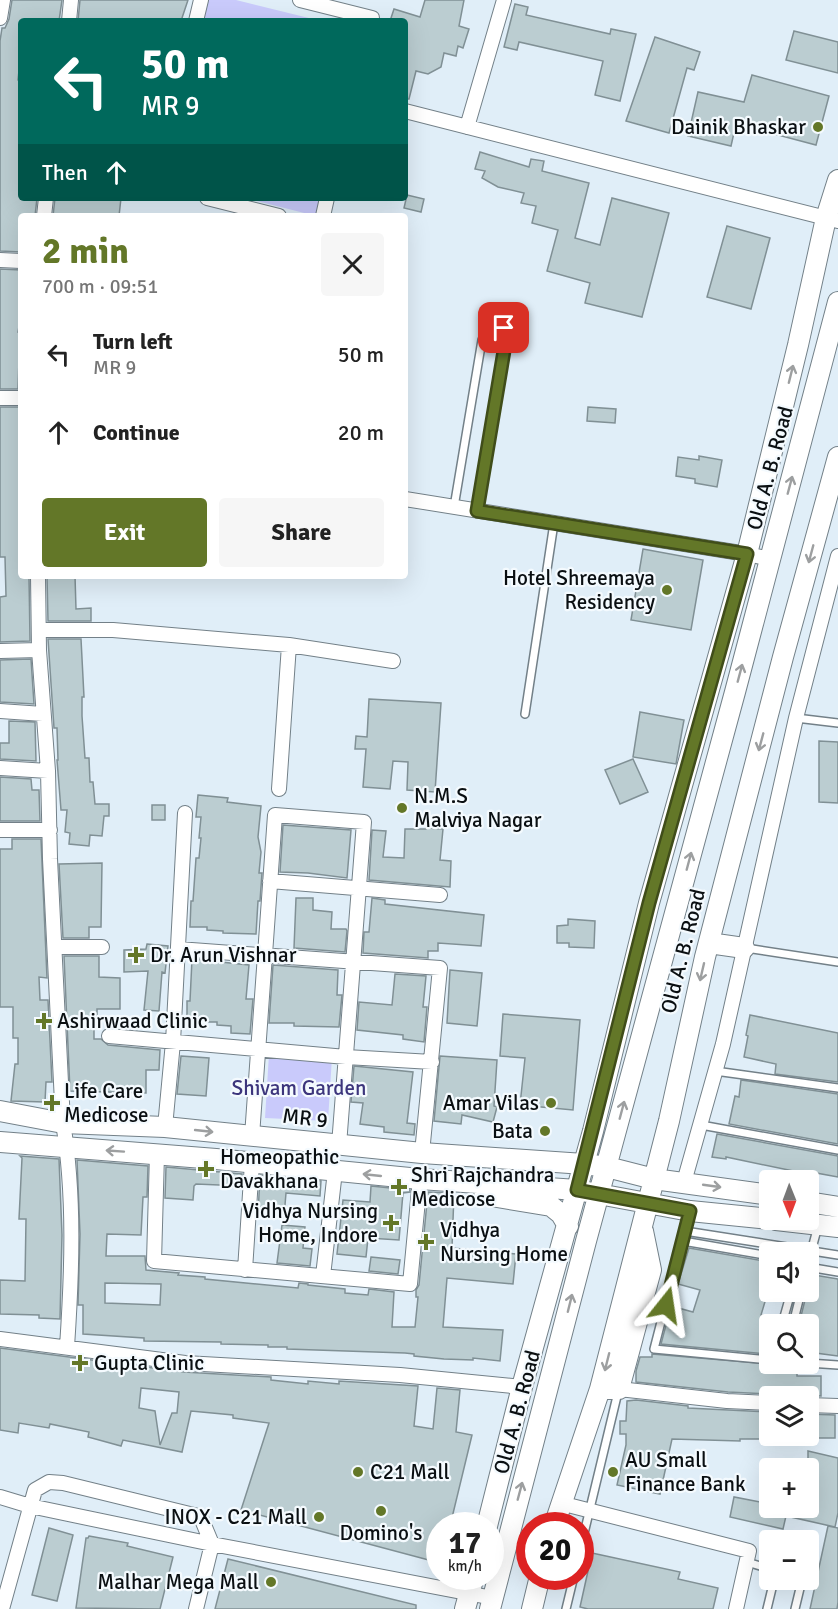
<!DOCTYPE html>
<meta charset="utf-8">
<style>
:root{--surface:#fff;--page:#f6f6f6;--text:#222;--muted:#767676;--accent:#637728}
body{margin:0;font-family:Signika,sans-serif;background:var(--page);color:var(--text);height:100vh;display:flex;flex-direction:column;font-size:22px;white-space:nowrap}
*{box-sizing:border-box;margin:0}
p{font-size:20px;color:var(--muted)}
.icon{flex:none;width:33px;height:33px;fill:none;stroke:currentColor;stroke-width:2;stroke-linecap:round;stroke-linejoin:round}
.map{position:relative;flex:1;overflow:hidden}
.drawer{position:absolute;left:18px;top:213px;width:390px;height:366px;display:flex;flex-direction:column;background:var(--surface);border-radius:6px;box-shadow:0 6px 24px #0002}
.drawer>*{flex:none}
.guide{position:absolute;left:18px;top:18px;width:390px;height:183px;border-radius:6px;box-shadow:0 6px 24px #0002;background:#00695c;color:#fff;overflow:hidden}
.needle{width:39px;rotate:179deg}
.fabs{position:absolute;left:759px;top:1170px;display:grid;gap:12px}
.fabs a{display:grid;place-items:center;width:60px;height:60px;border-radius:6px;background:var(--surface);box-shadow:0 6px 24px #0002;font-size:30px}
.speed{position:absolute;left:426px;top:1512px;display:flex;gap:12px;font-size:30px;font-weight:700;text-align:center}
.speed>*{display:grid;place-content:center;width:78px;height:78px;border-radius:50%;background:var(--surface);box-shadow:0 6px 24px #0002;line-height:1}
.speed small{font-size:15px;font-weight:400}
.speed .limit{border:9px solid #d22;background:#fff;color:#111}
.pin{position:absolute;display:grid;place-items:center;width:51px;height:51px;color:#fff;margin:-26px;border-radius:12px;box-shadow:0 3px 9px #0006}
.me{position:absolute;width:66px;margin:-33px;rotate:15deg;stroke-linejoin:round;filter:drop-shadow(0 0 4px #0008)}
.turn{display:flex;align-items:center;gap:21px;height:126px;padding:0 24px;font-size:27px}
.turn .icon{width:78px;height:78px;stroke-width:2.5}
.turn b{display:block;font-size:42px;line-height:51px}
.then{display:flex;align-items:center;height:57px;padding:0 24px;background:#0003;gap:12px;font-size:22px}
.round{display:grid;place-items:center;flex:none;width:63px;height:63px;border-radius:6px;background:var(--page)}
.overview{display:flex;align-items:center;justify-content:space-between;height:102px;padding:0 24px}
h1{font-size:36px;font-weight:700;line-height:45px;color:var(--accent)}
.action{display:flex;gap:12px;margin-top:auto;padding:12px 24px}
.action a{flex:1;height:69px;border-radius:6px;background:var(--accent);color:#fff;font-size:24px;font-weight:700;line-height:69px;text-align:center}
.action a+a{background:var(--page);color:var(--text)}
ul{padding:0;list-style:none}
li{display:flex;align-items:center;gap:18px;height:78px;padding:0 24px}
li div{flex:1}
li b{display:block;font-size:22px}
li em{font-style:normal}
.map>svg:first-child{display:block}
.green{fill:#c9cafb}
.building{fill:#bbcdd1;stroke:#809095;stroke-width:1.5;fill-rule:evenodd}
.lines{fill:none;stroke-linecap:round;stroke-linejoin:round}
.lane-casing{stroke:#738088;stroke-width:10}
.street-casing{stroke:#738088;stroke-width:16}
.secondary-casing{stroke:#738088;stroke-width:22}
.lane{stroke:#fff;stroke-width:7}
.street{stroke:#fff;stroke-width:14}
.secondary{stroke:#fff;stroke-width:20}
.oneway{stroke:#9d9fa0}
.route-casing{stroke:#404d1a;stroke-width:15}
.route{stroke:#637728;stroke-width:10}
.poi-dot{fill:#637728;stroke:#f4fafe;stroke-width:2}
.labels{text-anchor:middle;stroke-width:4.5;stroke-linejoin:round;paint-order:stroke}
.poi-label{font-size:21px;fill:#0a0f12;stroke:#f4fafe;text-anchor:start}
.street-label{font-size:21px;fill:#0a0f12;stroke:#f4fafe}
.park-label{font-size:21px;fill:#3c357c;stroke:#f4fafe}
</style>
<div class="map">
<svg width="838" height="1609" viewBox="0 0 838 1609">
<rect width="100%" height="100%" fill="#e0eef8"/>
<path class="green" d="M208,0H236L321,21H204Z
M245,198H320L316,216Z
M269,1054L332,1057L328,1121L265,1118Z"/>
<path class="building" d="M12,0H62L59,21H21V52L18,80L21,81L19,131H21V198H37L35,216H21V252L0,251V41L2,28H5L9,19Z
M80,0H188L181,21H78Z
M425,0H464L459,26L469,29L463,48L458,46L456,56L444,53L441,67L428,74L416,71L409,99H405V21H390L394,9L420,17Z
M515,4L528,7L526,15L610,34L611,29L636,34L620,101L595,95L603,61L519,42L517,50L504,47Z
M794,31L838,42V73L786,60Z
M655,37L700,52L694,70L687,68L669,133L626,121Z
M752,75L829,96L816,145L736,124L731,146L688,136L698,92L744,102Z
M480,152L529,167L531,159L544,161L542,171L589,183L575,238L600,245L612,198L669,213L642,317L585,303L590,283L547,271L558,230L532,223L536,206L521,203L524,193L498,187L482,178L485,171L475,169Z
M407,195L424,199L421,212L404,208Z
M55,198H121L119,216H53Z
M727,226L770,238L751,309L707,297Z
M0,269L21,270V316L18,332H21V360H19L18,389H0Z
M0,407H21V576H29L30,641L0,642V597L6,596L5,557H0Z
M588,407L616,409L615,423L587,421Z
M699,456L722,460L717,487L695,483V479L676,476L678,457L699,460Z
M643,549L703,560L691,630L631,620Z
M47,576H75L76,609L91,608V621H48Z
M48,639H81L84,697H82V716L85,758H89L90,782H93L95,804H109V816H104L102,836L90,835L89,846L69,844L70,833L65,832L67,810H61L57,760H58L57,728H54Z
M31,659L34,704L0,702V660Z
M369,699L441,703L435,792L407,790L408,762L393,761L390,789L363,787L366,749H355L356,736L367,737Z
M640,712L684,720L676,764L633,757Z
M9,721L35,722L36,761L0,759V743H9Z
M819,741L838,742V803L819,802Z
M633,759L648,792L620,804L605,770Z
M0,777L31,779L32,790H39L40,821H0Z
M198,795L228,798L227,802L261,806L258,837L261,852L259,873H262L260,901H258L256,934L223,933V931L207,930V927H190L191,901H193L196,858H199L201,838H199L201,817H196Z
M152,805H165V820H152Z
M283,825L351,830L347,878L308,873L280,872Z
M426,828L443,829L440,860L451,861L450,887L369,880L372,830L386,831L383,857L404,858L405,829H426Z
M12,839H41L47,978L39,977L40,1000H48L52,1082H46L45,1102L11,1101L15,1064H18V1038H13V1007H0V849H12Z
M102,863L101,927H89V938H63L59,864Z
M296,898H313V910L332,912L331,929H346L347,931L345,952L294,948Z
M372,898L385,900V904L484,915L481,946L438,943V951H428V958L363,953L364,932H369Z
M568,919L595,921L594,948L569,947V943H557V926L568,925Z
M147,944L168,946L165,973L162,972L159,1011L144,1010L148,971L124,972V950L146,949Z
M64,956H99V977L120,978V1009H97V1019L94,1018V1039H101L108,1045L160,1050L159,1070H146V1093L70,1091Z
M192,959L249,965L246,999H253L250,1034L231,1033V1026L217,1025V1022H187V1001H190Z
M273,965L338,970L337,995H342L339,1027L294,1026V1023H269Z
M450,970L482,973L477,1026L447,1023Z
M395,974L426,976L423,1007H427L424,1042L403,1039V1035L357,1030L359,1002L392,1005Z
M503,1014L580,1020L573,1110L520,1105L525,1058L500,1056Z
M750,1015L838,1033V1082L775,1074L776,1064L744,1057L748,1036L746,1035Z
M181,1056L209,1058L206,1096L177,1094Z
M440,1056L497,1060L494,1106L497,1107L493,1122L462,1115L461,1124L434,1121Z
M354,1066L413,1072L407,1123L415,1124L414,1135L384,1132V1127L360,1124L363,1103L351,1102Z
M741,1080L838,1094V1144L729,1124L735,1096L739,1097Z
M717,1134L838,1156V1177L816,1173V1175L803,1173L726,1157V1159L712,1157Z
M20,1156L59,1159L62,1235L60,1319L39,1318V1315L0,1314V1280L25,1281L26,1219H19L22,1158Z
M77,1160L148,1166L147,1197H143L141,1235L107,1234L106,1256H145L146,1270L179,1273L178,1275L205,1277V1279L298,1288L299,1283L308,1284V1285L345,1289V1293L368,1295L369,1289L394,1292L392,1327H415L418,1297H416V1290L419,1285L428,1192L454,1193L452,1248L516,1254L513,1284L447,1278L443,1327L503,1330L500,1361L473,1358V1360L444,1359L414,1356V1354L405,1353L287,1349V1347H268V1345L221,1344V1342L144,1341V1338L83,1334V1305H78L80,1234ZM105,1283L161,1284L160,1305L105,1303Z
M166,1167L242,1174V1186L196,1184L194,1186L193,1200L165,1198Z
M260,1175L321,1181L320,1196L286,1193L284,1217L258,1215Z
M371,1186L410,1190V1192L403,1193L399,1240L368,1238L366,1257L337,1254L343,1200L370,1202Z
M282,1225L305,1227L303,1248L312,1249L310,1266L277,1263Z
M689,1248L770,1262V1296L767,1295L761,1315L770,1317V1342L766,1354L661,1344L671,1306L693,1312L700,1290L678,1284Z
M371,1257L400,1260L398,1274L369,1271Z
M808,1274L838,1279V1356L808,1352V1324H799L807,1292H808Z
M0,1348L184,1372L271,1377V1380L308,1384V1381L339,1384V1381L418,1386L414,1426L433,1429L437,1388L460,1390L456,1432L472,1435L450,1526H440V1563L241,1510L269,1423L233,1418V1415L191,1411L182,1452L123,1440L121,1446L88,1437L89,1432L50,1424L49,1428L19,1423L18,1433L0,1430ZM141,1388L179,1392L177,1413H172L160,1445L155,1411L139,1408Z
M652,1354L781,1365V1367H797V1376H821V1396L798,1395V1390H790V1388H771L770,1394L728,1392L636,1382V1371L640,1357H652Z
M636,1400L688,1406V1408L770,1412V1439H740V1441L672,1439L660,1494L617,1485L626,1445V1434H620V1421H626L627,1401Z
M808,1414L835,1415V1438H808Z
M808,1451L838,1458V1513L835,1527L786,1516L783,1529L730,1517L734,1497L770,1504V1508H808Z
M828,1526L838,1528V1602L837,1609H810Z
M49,1528L73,1535L57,1601L32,1595Z
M89,1536L128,1543L127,1546L173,1557L160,1609L76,1608L86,1538H88Z
M592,1553L680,1572L678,1579L718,1588L713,1609H588L580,1607Z
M228,1559L416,1605V1609H215Z"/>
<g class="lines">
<g class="lane-casing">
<path id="lane" d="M454,507L482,340L487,329L499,325L503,328L506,339L477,511
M525,714L554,523
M796,718L838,723
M746,948L838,962
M715,1071L838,1088
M701,1125L838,1150
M689,1213L654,1349L770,1360
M685,1231L838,1255
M683,1241L770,1256
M808,1263L818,1226
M808,1267L838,1272
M782,1324L791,1292
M793,1324L801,1292
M808,1363L838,1365
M787,1540H796
M580,1550L618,1392
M747,1562L770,1569
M566,1609L574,1576
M767,1609L774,1580
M795,1609L802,1580"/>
</g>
<g class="street-casing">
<path id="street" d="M300,0L372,18V21
M0,18L3,0
M69,21L71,0
M196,21L201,0
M405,111L838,221
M467,127L504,0
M207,198L279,216
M44,216L46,198
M323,216L327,198
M0,260L21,261
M0,398H21
M405,499L747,554L770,559
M38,576L39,650L48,771L50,859L63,1123C75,1196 72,1273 67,1347
M39,630H113L289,645L393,661
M0,651L39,650
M0,711L43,714
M0,768L48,771
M279,789L289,645
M0,830H50
M270,881L440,895
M55,947H102
M178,949L440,968L422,1153
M109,1036L346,1057L432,1062
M165,1127L173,1042L185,813
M252,1136L275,815L364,822L339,1145
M157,1154L154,1261L410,1284L420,1179
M684,1182L723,1044L796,718L838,556
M245,1270L252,1163
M323,1276L335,1171
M0,1339L185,1363L400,1375L522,1387
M619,1389L727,1401L770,1403
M808,1405L838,1406
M0,1497L30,1506L212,1544L493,1598
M560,1503L749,1551L736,1609
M2,1609L35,1490L49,1482L63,1483L198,1516L202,1520L212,1544L196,1609"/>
</g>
<g class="secondary-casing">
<path id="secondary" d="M709,943L744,948
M0,1111L63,1123L165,1127L422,1153L584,1164L607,1167L654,1179L770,1195
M0,1142L216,1159L420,1179L577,1190L690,1211L770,1219
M484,1191L491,1196L551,1206L561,1214L568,1226
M808,1202L838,1207
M776,1220L838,1227
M600,1389H619L651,1270L643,1231
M487,1526L522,1387L593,1131L649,903L747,554L798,345L826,218L838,180
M554,1526L600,1389L669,1121L705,957L783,657L838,457
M465,1609L474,1576
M490,1609L586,1241L735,692L838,302
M532,1609L540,1576"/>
</g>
<use href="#lane" class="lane"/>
<use href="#street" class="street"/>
<use href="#secondary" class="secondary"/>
</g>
<defs><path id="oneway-shaft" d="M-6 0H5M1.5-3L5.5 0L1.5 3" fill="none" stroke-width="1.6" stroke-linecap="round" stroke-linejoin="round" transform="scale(1.5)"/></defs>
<g class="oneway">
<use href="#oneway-shaft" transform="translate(791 374) rotate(-76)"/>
<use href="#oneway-shaft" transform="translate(790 485) rotate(-75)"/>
<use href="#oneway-shaft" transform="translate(811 554) rotate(105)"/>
<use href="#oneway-shaft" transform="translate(740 673) rotate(-75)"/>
<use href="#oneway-shaft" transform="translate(761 742) rotate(105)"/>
<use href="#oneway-shaft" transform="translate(689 861) rotate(-75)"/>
<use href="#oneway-shaft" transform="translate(702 972) rotate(103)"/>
<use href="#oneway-shaft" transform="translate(622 1110) rotate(-75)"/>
<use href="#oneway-shaft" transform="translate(204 1131) rotate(6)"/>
<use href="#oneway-shaft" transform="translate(115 1151) rotate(-176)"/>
<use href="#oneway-shaft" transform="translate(372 1175) rotate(-174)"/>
<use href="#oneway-shaft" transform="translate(712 1186) rotate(8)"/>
<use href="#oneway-shaft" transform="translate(570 1303) rotate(-76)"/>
<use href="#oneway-shaft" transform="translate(607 1362) rotate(104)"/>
<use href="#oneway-shaft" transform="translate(520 1491) rotate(-75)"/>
</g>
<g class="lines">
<g class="route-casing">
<path id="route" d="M504,328L506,339L477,511L747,554L649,903L577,1190L690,1211L666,1305"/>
</g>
<use href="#route" class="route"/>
</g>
<g class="poi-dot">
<circle cx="818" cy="127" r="6"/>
<circle cx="667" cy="590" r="6"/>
<circle cx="402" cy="808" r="6"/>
<path d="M133 946h6v6h6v6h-6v6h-6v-6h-6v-6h6z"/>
<path d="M41 1012h6v6h6v6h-6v6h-6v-6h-6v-6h6z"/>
<path d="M49 1094h6v6h6v6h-6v6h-6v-6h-6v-6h6z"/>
<circle cx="551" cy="1103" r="6"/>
<circle cx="545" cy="1131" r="6"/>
<path d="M203 1160h6v6h6v6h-6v6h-6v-6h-6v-6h6z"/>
<path d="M396 1178h6v6h6v6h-6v6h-6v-6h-6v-6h6z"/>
<path d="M388 1214h6v6h6v6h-6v6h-6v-6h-6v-6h6z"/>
<path d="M423 1233h6v6h6v6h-6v6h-6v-6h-6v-6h6z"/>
<path d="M77 1354h6v6h6v6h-6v6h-6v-6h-6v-6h6z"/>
<circle cx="358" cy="1472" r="6"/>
<circle cx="613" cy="1472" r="6"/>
<circle cx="381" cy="1511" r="6"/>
<circle cx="319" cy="1517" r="6"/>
<circle cx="271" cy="1582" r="6"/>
</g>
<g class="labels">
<g class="poi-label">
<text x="806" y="134" text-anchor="end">Dainik Bhaskar</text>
<text x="655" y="585" text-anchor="end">Hotel Shreemaya<tspan x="655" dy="24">Residency</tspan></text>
<text x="414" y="803">N.M.S<tspan x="414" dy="24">Malviya Nagar</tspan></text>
<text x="150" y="962">Dr. Arun Vishnar</text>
<text x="57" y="1028">Ashirwaad Clinic</text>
<text x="64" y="1098">Life Care<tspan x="64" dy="24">Medicose</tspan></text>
<text x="539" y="1110" text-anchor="end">Amar Vilas</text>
<text x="533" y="1138" text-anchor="end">Bata</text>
<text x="220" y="1164">Homeopathic<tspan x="220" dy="24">Davakhana</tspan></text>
<text x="411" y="1182">Shri Rajchandra<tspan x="411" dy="24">Medicose</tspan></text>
<text x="378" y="1218" text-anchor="end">Vidhya Nursing<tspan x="378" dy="24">Home, Indore</tspan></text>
<text x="440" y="1237">Vidhya<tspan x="440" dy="24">Nursing Home</tspan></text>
<text x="94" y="1370">Gupta Clinic</text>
<text x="625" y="1467">AU Small<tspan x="625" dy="24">Finance Bank</tspan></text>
<text x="370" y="1479">C21 Mall</text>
<text x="307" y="1524" text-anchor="end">INOX - C21 Mall</text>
<text x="381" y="1540" text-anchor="middle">Domino's</text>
<text x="259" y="1589" text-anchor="end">Malhar Mega Mall</text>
</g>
<g class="street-label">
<text transform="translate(770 468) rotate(-75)" y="7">Old A. B. Road</text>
<text transform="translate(683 951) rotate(-76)" y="7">Old A. B. Road</text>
<text transform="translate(305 1118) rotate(6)" y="7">MR 9</text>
<text transform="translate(517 1412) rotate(-75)" y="7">Old A. B. Road</text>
</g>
<g class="park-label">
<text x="299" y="1095">Shivam Garden</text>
</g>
</g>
</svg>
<div class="fabs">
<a><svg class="needle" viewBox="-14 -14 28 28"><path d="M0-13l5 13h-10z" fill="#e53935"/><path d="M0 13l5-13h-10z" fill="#767676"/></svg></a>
<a><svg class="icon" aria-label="sound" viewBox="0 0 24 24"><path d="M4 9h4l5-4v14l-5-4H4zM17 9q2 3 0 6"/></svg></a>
<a><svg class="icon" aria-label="search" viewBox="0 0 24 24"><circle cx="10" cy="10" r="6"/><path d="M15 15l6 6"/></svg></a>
<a><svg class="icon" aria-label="layers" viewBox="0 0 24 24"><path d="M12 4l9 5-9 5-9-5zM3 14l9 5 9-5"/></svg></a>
<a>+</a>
<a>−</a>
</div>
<div class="speed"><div>17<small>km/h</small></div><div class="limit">20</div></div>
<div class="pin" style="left:504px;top:328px;background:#d93025"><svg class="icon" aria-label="arrive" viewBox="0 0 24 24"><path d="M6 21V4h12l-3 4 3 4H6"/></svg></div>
<svg class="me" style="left:666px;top:1305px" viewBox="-20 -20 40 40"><path d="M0-17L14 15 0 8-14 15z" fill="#637728" stroke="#fff" stroke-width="4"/></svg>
<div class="guide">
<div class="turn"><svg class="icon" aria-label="left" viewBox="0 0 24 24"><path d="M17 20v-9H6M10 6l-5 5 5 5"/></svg><div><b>50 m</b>MR 9</div></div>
<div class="then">Then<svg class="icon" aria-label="ahead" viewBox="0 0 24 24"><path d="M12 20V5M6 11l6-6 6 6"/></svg></div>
</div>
<section class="drawer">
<div class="overview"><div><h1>2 min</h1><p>700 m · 09:51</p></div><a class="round"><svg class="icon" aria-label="close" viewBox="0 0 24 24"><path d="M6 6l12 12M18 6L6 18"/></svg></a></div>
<ul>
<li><svg class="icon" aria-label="left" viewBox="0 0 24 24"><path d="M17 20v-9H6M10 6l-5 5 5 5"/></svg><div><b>Turn left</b><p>MR 9</p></div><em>50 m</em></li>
<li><svg class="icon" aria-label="ahead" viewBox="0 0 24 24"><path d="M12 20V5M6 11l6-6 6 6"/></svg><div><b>Continue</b></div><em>20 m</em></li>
</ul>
<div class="action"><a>Exit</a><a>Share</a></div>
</section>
</div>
